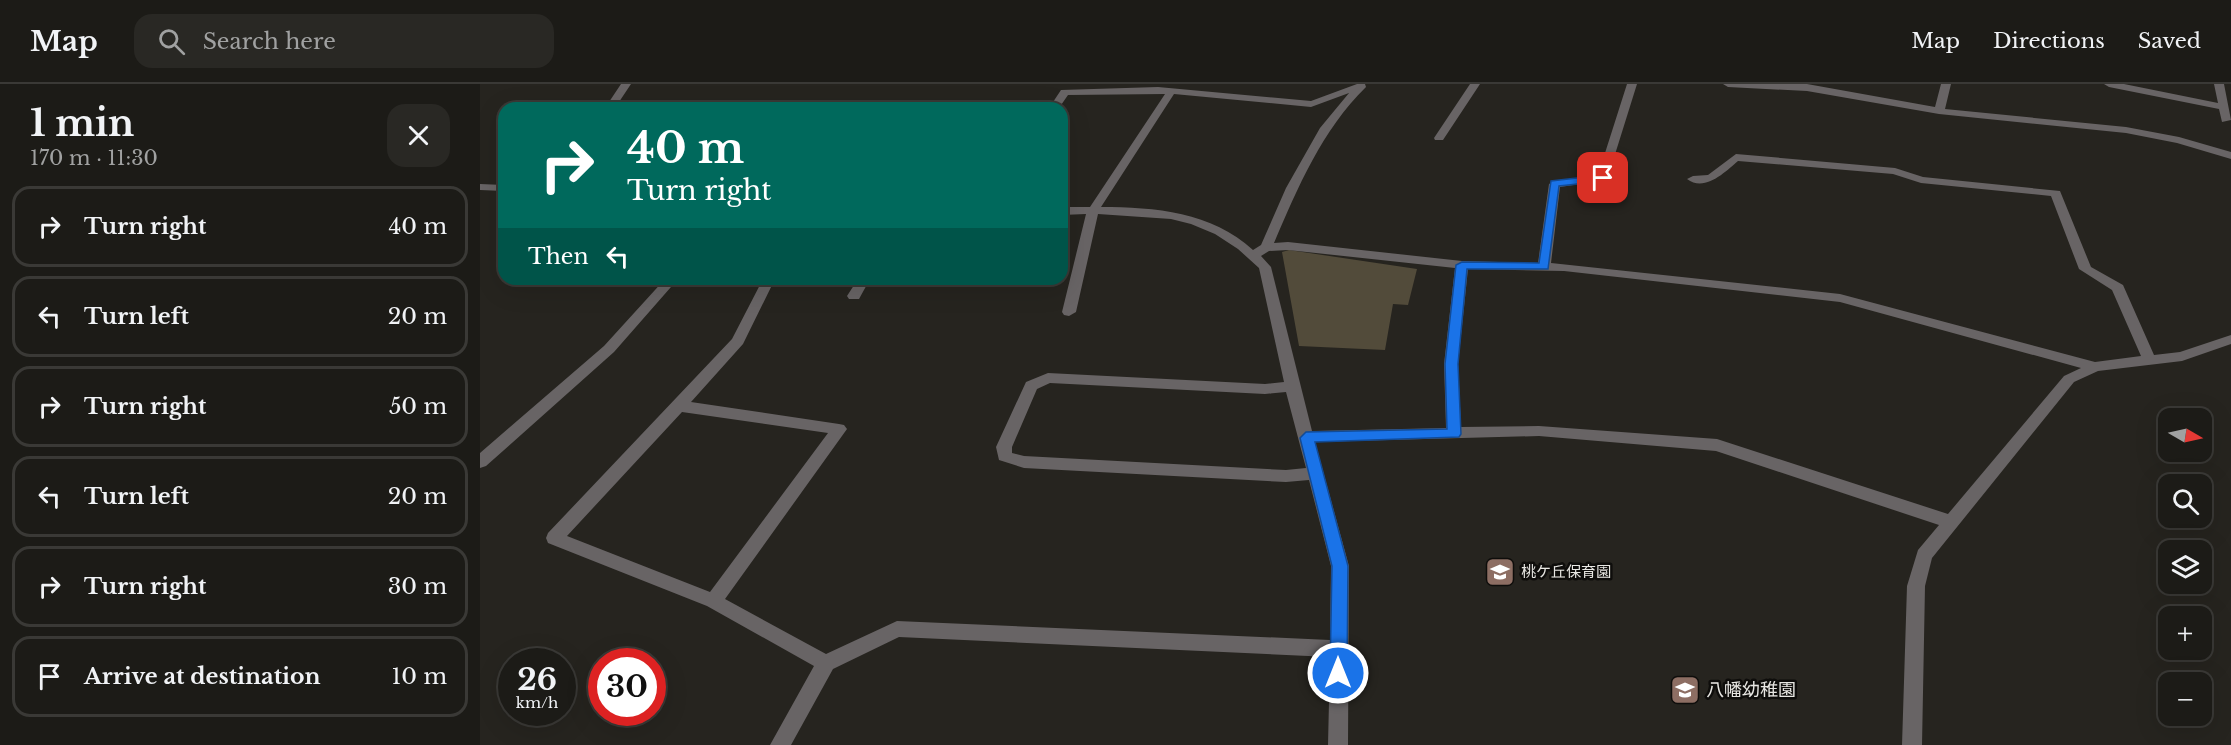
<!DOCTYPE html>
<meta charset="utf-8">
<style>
:root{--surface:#1c1b17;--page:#292824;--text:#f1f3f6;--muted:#a0a1a1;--line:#3a3936}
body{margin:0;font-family:"Libre Baskerville","Noto Sans JP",serif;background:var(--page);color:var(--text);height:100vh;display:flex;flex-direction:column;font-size:22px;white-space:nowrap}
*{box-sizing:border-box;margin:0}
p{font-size:20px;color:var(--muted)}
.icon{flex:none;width:33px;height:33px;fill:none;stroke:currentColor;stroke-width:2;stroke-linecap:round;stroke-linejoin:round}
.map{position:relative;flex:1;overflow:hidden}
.drawer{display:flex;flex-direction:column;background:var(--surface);width:480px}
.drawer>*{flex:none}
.guide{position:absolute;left:18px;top:18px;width:570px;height:183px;border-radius:18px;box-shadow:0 6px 24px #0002,0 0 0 2px var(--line);background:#00695c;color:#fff;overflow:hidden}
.needle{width:39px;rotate:99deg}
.tools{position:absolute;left:1678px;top:324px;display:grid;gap:12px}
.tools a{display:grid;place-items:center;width:54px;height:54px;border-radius:12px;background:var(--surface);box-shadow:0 6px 24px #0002,0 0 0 2px var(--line);font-size:30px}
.speed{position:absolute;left:18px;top:564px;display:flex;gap:12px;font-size:30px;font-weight:700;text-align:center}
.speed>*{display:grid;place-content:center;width:78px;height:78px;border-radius:50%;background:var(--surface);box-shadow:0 6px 24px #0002,0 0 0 2px var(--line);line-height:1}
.speed small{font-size:15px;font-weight:400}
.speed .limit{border:9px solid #d22;background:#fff;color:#111}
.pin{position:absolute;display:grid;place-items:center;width:51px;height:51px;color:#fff;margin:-26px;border-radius:12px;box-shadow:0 3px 9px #0006}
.me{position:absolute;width:66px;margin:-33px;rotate:0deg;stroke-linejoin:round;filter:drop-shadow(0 0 4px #0008)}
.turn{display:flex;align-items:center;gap:21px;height:126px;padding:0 30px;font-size:27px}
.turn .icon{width:78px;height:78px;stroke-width:2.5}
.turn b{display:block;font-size:42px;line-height:51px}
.then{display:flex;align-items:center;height:57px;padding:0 30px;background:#0003;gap:12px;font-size:22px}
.round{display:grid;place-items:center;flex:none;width:63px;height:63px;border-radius:18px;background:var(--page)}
.summary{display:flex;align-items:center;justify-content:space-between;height:102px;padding:0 30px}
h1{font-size:36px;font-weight:800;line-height:45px}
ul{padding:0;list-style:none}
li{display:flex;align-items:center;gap:18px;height:81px;margin:0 12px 9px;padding:0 18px;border:3px solid var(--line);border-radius:18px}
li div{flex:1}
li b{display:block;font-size:22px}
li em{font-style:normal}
header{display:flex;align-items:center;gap:36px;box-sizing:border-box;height:84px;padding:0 30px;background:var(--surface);border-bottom:2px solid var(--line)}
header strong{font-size:28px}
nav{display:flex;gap:33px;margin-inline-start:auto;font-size:21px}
.search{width:420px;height:54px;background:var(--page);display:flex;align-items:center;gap:15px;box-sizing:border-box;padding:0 21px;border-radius:18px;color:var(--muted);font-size:22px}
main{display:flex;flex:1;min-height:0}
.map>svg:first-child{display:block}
.green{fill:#524b3a}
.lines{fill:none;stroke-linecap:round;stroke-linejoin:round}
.minor{fill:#686465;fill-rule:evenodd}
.route{fill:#1a73e8;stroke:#114b97;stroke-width:1.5}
.labels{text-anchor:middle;stroke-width:5;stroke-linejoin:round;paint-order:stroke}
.poi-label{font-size:15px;fill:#e8e7e3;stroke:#0e0d0b;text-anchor:start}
.near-poi-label{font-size:18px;fill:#e8e7e3;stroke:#0e0d0b;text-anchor:start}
</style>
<header>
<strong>Map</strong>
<div class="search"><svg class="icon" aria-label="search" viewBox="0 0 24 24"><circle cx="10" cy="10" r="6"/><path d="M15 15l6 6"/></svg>Search here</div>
<nav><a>Map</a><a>Directions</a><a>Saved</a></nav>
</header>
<main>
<section class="drawer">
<div class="summary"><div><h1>1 min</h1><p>170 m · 11:30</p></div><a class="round"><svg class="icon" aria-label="close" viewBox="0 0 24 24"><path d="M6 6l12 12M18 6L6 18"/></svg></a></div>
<ul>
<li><svg class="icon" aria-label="right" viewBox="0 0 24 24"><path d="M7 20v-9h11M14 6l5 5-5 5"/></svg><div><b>Turn right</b></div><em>40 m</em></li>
<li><svg class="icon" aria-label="left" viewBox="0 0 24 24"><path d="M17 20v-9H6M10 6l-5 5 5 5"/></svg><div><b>Turn left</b></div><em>20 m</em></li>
<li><svg class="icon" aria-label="right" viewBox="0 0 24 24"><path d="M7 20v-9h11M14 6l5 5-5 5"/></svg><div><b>Turn right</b></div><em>50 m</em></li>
<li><svg class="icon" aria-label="left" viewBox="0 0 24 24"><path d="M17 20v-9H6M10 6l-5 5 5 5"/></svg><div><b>Turn left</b></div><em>20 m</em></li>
<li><svg class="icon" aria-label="right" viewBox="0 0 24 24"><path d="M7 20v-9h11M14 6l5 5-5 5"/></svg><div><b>Turn right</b></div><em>30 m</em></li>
<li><svg class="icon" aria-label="arrive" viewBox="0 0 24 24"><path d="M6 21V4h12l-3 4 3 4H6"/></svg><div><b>Arrive at destination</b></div><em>10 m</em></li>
</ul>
</section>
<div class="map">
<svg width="1751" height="661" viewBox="0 0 1751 661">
<rect width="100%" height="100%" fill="#26241f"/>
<path class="green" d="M809,166L937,185L928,221L913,220L905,266L819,262L802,168Z"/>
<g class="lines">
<path class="minor" d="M141,0H151L135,24H125Z
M877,0H885L886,3C842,46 818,103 794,159L808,158L982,177L1058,179L1069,100L1075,97L1118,91L1147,0H1157L1127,96L1080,103L1071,179L1360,210L1615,278L1661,272L1632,206L1599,185L1571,112L1441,99L1413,90L1258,77C1246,87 1225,109 1207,95L1213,92L1228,91L1256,70L1415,84L1443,93L1580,107L1611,183L1643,201L1674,271L1700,268L1751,251V260L1702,277L1618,287L1594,298L1452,474L1445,502L1442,661H1422L1427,502L1438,466L1459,441L1236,367L1059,352L835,358L869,482L868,661H848L850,573L419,553L353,585L311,661H290L334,582L227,522L68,459L66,454L68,449L252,255L283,195H295L263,260L211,318L359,340L364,341L367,345L245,515L346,570L417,537L850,556L851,482L829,396L806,398L544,384L519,376L516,363L546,298L568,289L785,300L804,298L779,184L758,165L735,150L711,140L691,135L618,130L596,228L589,232L584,231L582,228L606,130L582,131V123H610L685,10L588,11L579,24H569L581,6L678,3L831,17ZM869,9L840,44L806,104L781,161L773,166C732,128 675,123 621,123L694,10L831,23ZM808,166L975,184L964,280L966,344L832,347L791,183L781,172L789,167ZM988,185L1084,187L1360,218L1601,284L1584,292L1468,430L1237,355L1059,342L981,343L978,280ZM570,299L785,310L806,308L826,384L806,386L544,372L532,369V363L557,305ZM202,328L348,349L230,508L87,452Z
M990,0H1000L963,56H955L954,54Z
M1243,0H1327L1455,23L1461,0H1471L1465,25L1646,43L1699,53L1751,68V75L1697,59L1646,49L1459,30L1327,7L1248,3Z
M1624,0H1644L1738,19L1734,0H1744L1751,36L1742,38L1739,25L1629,3Z
M0,100L24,101V107L0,106Z
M185,195H198L134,268L6,382L0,384V369L124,262Z
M378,195H390L379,215H369L367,212Z"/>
</g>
<path class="route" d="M1123,91L1127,92V97L1079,102L1068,185H987L978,280L981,350L979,353L835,358L868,482L867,589L864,595L858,597L852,595L850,589L852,482L820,354L826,348L967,345L965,280L976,181L982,178L1059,179L1071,97Z"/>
<defs>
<g id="school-square" transform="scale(1.5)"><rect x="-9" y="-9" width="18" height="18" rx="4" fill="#8d6e63" stroke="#0e0d0b"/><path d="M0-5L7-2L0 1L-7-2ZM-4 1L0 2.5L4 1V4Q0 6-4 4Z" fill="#fff"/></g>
</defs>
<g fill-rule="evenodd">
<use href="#school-square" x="1020" y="488"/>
<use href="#school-square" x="1205" y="606"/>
</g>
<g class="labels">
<g class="poi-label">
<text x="1041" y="493">桃ケ丘保育園</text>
</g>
<g class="near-poi-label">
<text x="1226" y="612">八幡幼稚園</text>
</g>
</g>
</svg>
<div class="tools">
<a><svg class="needle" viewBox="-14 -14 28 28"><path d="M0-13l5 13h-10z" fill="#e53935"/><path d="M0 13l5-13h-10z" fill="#a0a1a1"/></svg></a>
<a><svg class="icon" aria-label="search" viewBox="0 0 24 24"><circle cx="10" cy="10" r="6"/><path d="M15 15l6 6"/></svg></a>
<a><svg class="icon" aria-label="layers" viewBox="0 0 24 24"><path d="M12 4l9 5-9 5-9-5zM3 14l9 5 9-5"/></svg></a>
<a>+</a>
<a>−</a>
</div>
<div class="speed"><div>26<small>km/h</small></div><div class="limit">30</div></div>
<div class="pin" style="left:1123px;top:94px;background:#d93025"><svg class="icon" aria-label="arrive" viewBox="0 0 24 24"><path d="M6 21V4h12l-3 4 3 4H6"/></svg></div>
<svg class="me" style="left:858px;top:589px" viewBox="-20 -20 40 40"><circle r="17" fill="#1a73e8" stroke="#fff" stroke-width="3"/><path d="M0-11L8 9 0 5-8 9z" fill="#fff"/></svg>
<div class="guide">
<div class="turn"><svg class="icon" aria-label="right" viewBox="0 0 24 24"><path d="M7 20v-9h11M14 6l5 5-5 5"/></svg><div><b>40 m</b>Turn right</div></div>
<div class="then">Then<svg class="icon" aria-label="left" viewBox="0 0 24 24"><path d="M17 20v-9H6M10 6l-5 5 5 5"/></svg></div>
</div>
</div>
</main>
